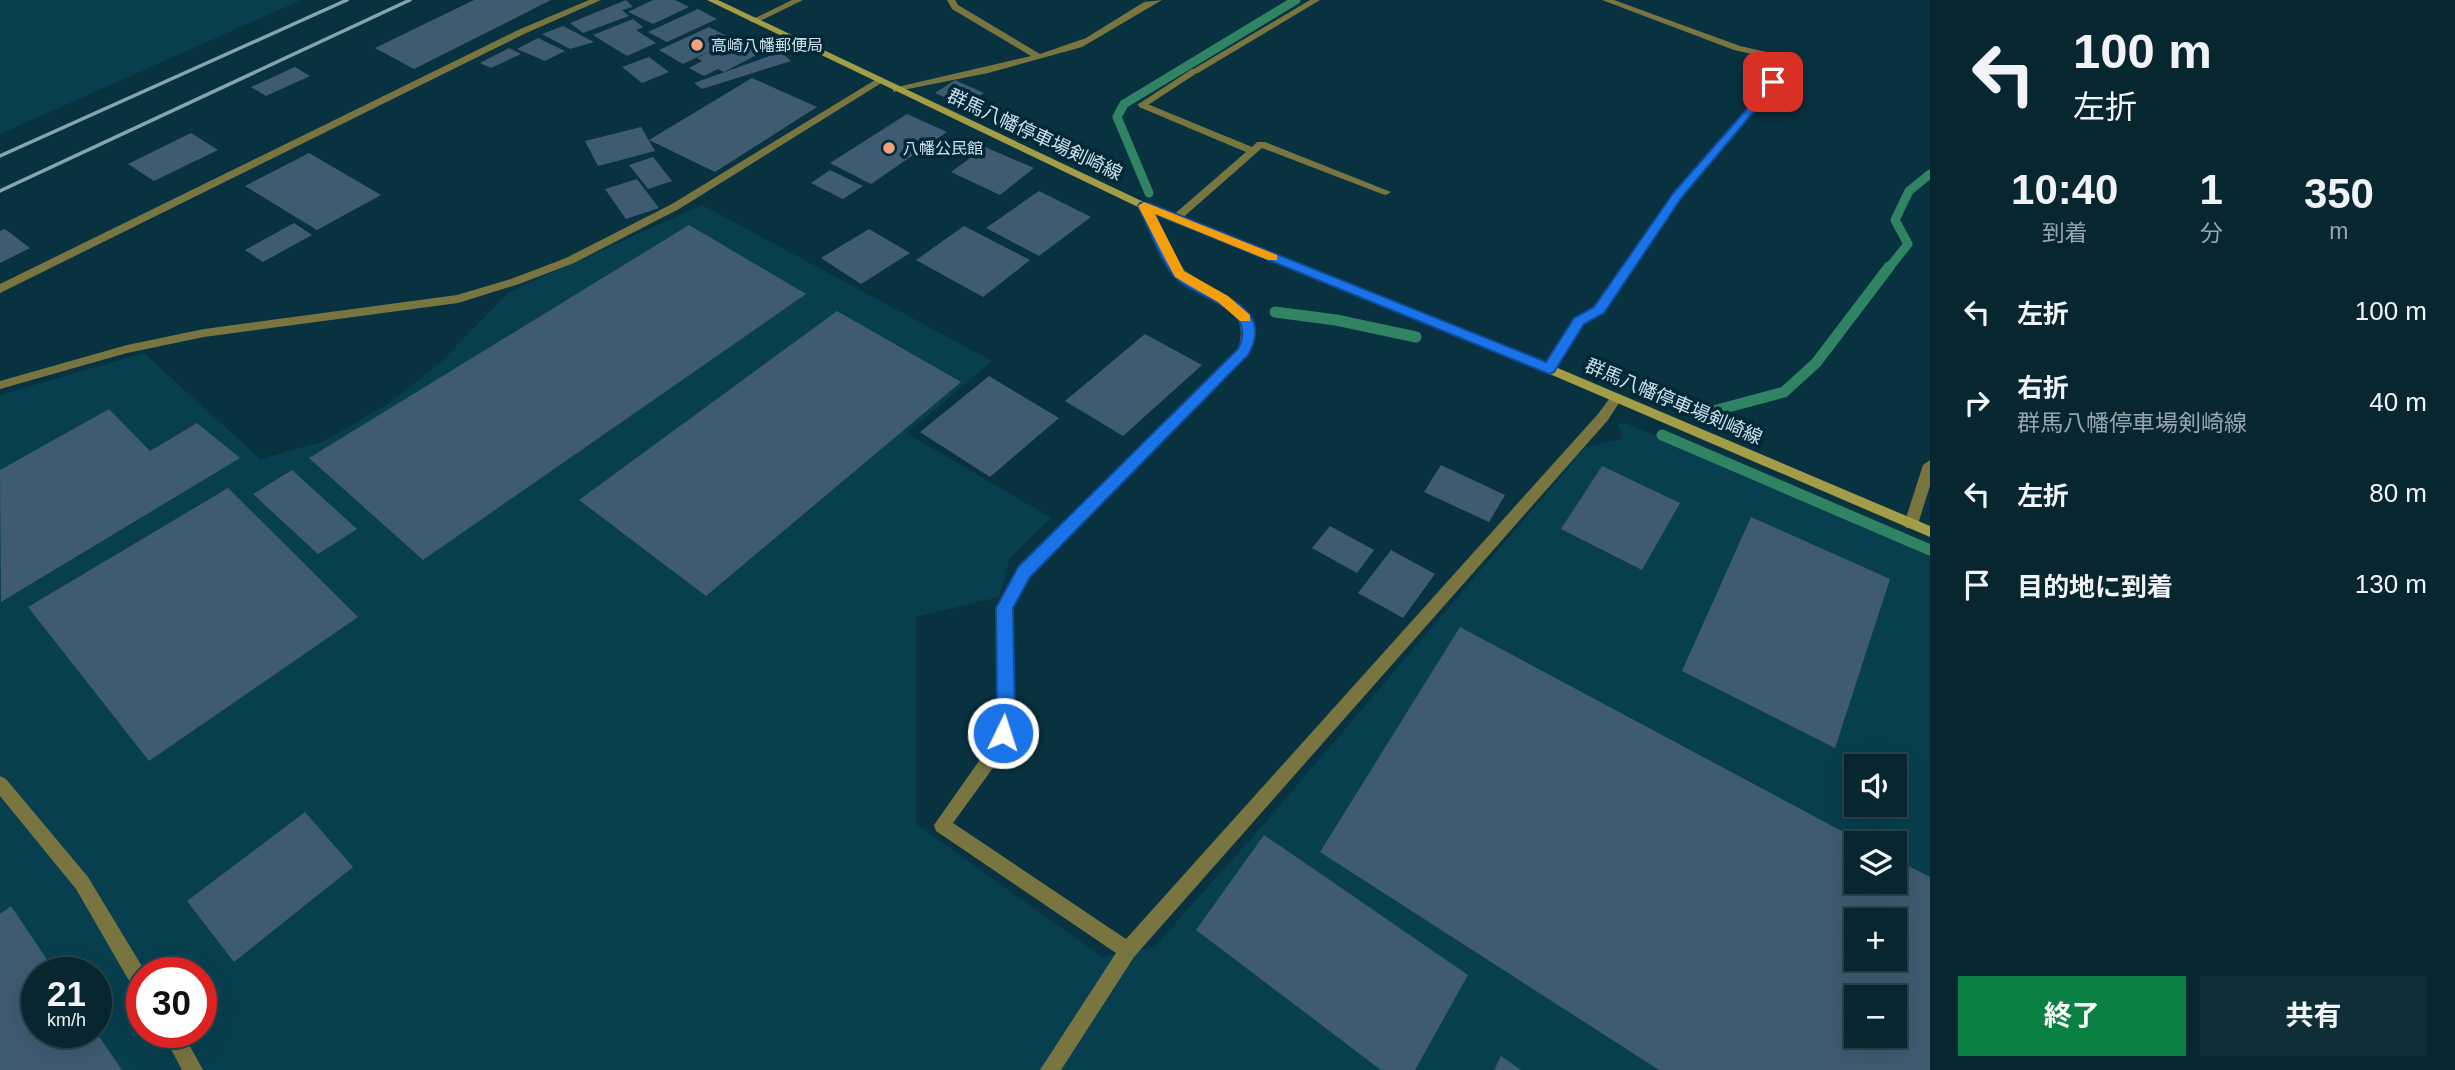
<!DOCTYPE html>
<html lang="ja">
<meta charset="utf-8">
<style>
:root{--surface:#072630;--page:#102e38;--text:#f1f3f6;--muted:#98a5ab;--line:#28434c;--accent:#0b8043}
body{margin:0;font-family:Arial,"Noto Sans JP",sans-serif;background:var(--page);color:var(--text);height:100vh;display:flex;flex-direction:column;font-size:26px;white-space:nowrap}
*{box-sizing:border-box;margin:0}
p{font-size:23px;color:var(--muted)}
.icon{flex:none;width:38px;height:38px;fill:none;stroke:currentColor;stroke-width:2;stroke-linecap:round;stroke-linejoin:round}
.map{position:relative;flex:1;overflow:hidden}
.drawer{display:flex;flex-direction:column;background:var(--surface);width:525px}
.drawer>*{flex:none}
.hud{background:#072630;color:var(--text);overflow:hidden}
.controls{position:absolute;left:1844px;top:754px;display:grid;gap:14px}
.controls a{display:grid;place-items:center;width:63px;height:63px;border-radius:0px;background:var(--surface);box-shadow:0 7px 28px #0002,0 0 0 2px var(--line);font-size:35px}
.speed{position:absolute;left:21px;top:957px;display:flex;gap:14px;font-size:35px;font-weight:700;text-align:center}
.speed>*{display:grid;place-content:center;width:91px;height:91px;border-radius:50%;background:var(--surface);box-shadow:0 7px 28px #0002,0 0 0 2px var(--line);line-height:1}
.speed small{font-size:18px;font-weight:400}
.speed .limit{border:10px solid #d22;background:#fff;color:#111}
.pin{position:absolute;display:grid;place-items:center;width:60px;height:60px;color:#fff;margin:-30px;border-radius:14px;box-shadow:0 4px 10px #0006}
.me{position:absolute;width:77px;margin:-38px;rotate:4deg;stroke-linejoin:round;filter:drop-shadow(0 0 5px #0008)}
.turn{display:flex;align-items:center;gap:24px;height:147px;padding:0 28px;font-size:32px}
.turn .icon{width:91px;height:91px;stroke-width:2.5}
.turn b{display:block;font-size:49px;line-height:60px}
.eta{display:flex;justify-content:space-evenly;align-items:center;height:119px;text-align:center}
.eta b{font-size:42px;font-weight:700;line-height:49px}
.action{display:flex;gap:14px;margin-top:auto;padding:14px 28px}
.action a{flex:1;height:80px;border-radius:0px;background:var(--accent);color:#fff;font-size:28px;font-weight:700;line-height:80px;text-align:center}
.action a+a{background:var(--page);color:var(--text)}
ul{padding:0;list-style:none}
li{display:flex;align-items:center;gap:21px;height:91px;padding:0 28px}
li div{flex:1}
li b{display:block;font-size:26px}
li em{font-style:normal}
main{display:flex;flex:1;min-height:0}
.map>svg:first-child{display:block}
.built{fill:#083f4f;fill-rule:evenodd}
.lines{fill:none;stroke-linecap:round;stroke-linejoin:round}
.stream-far1{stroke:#308464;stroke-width:9}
.stream{stroke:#308464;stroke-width:11}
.building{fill:#3f5b72;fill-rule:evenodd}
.service{fill:#797541;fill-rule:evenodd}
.minor{fill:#797541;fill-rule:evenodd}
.tertiary{fill:#797541;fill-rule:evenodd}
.secondary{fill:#a49d47;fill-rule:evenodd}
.rail{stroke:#87a3ae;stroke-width:3.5}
.route{fill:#1a73e8;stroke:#114b97;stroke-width:2}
.slow{fill:#f59e0b}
.poi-dot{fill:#f1a17d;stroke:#002836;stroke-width:2.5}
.labels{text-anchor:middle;stroke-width:7;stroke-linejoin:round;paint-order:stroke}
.far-poi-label{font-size:16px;fill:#cce1ea;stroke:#002836;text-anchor:start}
.street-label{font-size:19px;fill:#cce1ea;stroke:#002836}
</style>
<main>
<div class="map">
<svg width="1930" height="1070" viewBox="0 0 1930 1070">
<rect width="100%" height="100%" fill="#093240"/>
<path class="built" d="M0,0H301L0,134Z
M702,205L992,361L907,433L1051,518L1010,558L999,597L916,617V824L1102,957L1154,947L1263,825L1586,447L1623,439L1618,424L1625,423L1930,554V1070H0V395L144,353L260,459L323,442L391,402L441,362L509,292ZM1857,766H1895V805H1857ZM1857,844H1895V882H1857ZM1857,920H1895V959H1857ZM37,973H96V1032H37ZM142,973H201V1032H142ZM1857,998H1895V1036H1857Z"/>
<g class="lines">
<path class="stream-far1" d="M1149,193L1117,117L1124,104L1296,0
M1888,269L1908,244L1895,220L1909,191L1930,174"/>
<path class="stream" d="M1275,312L1336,320L1416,337
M1702,414L1784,392L1816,363L1889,267
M1662,435L1930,550"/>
</g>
<path class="building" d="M474,0H551L414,69L375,48Z
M626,0L633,7L622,10L629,16L583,33L570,23Z
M653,0H675L689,7L653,24L628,12Z
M698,9L717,19L667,42L648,32Z
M633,19L643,27L636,30L656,43L627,56L593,35Z
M563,26L594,42L570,49L542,34Z
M709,27L735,40L741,37L766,50L724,72L718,69L704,76L689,68L702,61L697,58L714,49L683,64L659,50Z
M538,38L565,51L545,61L517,49Z
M509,48L521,54L491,68L480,63Z
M781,52L791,61L702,89L694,83Z
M649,57L669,72L642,83L622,67Z
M295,67L310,76L266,96L251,87Z
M752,78L817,107L715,172L649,140Z
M955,80L984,93L964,106L935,93Z
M907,114L947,132L871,184L830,163Z
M641,127L655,151L598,166L585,141Z
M191,133L218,150L154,181L128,164Z
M985,147L1034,168L1000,195L951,172Z
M309,153L381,195L317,230L245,186Z
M653,157L672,181L648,189L629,165Z
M830,170L863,186L843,199L811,183Z
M637,179L659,208L626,219L605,189Z
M1039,191L1091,217L1039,256L986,228Z
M294,223L312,235L263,262L245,250Z
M689,225L806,294L423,560L309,458Z
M964,226L1030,260L983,297L916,260Z
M5,229L30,248L0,263V231Z
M869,229L910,253L861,284L821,258Z
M837,311L961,382L706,596L579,500Z
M1145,334L1202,365L1123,436L1065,401Z
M989,376L1059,418L990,477L920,432Z
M109,409L150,451L197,423L240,458L1,602L0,470Z
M1441,465L1505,495L1489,522L1424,492Z
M1602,466L1680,503L1642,570L1561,529Z
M292,470L357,529L318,554L253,494Z
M228,488L358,617L149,761L28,607Z
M1751,517L1890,579L1835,748L1682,671Z
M1330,526L1374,550L1357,573L1312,548Z
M1391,550L1435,574L1403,618L1358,593Z
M1460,627L1866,844H1857V882H1895V859L1930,877V1070H1659L1320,852ZM1857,920H1895V959H1857ZM1857,998H1895V1036H1857Z
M305,812L353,867L234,962L187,901Z
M1264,835L1468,975L1415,1070H1381L1196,930Z
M11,906L56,973H37V1032H96L122,1070H0V914Z
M1501,1056L1521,1070H1494Z"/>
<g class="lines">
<path class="service" d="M792,0H803L756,23L749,21Z
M1192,69L1200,71L1145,107L1137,105Z"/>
<path class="minor" d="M947,0H955L958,5L1040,54L1086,38L1144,2L1162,0L1082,47L988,73L893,92V88L1031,56L952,9Z
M1310,0H1320L1198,73L1190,71Z
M1602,0H1614L1740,46L1780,55L1794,66L1682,196L1603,313L1583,324L1553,372L1549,373L1543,369L1575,318L1595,307L1674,192L1784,66L1774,59L1734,50Z
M875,80L883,82L679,209L574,263L519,284L458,303L204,337L127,353L0,389V381L127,345L204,329L457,295L511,279L566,258L672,204Z
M1139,103H1145L1252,147L1257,142H1265L1391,192L1386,195L1382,194L1262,148L1179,221H1171V217L1246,152L1139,107Z
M1144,203L1149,206C1159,226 1167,252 1181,269C1208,301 1267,292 1250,351L1029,576L1011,608L1014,715L1011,733L998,761L953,823L1126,939L1598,414L1612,395H1620L1622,398L1608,420L1134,957L1061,1070H1040L1116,953L936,831L934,825L986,751L995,733L998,715L997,608L1019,568L1238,349C1254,297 1199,304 1174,275C1157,256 1149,228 1139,206Z
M1930,460V486L1918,524L1916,528H1906L1904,524L1923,465Z
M0,776L6,779L88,877L146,973H142V993L135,991L76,889L0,796Z
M162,1032H182L203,1070H182Z"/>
<path class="tertiary" d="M589,0H601L524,34L0,293V284L518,30Z"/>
<path class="secondary" d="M707,0H718L1148,204L1553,366L1930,526V537L1545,372L1140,208Z"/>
<path class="rail" d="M0,156L347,0
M0,191L410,0"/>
</g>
<path class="route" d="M1773,79L1779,82L1777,84L1682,197L1604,313L1584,324L1554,372L1549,374L1155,214C1162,229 1175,263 1186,272C1213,296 1277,305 1248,355L1030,577L1013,608L1015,715L1010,739L1003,741L997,739L994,733L997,715L996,608L1018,567L1238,349C1260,305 1193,300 1173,275C1158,256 1149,227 1138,206L1140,203H1149L1546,362L1574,318L1594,307L1674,192Z"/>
<path class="slow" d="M1144,202L1277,255V260H1268L1155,214L1184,271L1228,296L1250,315V321H1240L1218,302L1175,277L1138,206Z"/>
<g class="poi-dot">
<circle cx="697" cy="45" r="7"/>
<circle cx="889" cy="148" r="7"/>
</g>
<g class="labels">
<g class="far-poi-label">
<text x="711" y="51">高崎八幡郵便局</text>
<text x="903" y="154">八幡公民館</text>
</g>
<g class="street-label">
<text transform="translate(1035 134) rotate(25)" y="7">群馬八幡停車場剣崎線</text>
<text transform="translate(1674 401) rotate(23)" y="7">群馬八幡停車場剣崎線</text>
</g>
</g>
</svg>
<div class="controls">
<a><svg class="icon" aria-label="sound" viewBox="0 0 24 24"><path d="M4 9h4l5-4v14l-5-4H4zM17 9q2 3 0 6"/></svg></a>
<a><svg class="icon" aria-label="layers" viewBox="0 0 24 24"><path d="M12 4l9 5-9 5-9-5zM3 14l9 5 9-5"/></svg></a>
<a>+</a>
<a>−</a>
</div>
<div class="speed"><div>21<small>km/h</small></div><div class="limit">30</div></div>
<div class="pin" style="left:1773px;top:82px;background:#d93025"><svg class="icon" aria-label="arrive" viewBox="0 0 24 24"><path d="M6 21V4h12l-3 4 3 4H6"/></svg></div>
<svg class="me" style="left:1003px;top:733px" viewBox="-20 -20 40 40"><circle r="17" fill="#1a73e8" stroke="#fff" stroke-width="3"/><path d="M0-11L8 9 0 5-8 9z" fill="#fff"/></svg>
</div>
<section class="drawer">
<div class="hud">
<div class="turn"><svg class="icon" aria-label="left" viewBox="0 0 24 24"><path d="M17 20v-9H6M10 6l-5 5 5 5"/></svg><div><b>100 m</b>左折</div></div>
</div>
<div class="eta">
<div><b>10:40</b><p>到着</p></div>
<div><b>1</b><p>分</p></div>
<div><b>350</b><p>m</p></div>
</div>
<ul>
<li><svg class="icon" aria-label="left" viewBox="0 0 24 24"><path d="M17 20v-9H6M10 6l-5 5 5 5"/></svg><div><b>左折</b></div><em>100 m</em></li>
<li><svg class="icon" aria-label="right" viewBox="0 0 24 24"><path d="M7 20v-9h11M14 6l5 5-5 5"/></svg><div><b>右折</b><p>群馬八幡停車場剣崎線</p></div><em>40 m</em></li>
<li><svg class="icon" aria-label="left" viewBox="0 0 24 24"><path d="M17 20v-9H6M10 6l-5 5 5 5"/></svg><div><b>左折</b></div><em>80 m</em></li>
<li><svg class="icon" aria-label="arrive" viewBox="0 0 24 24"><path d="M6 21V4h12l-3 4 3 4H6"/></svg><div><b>目的地に到着</b></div><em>130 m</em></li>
</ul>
<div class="action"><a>終了</a><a>共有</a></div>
</section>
</main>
